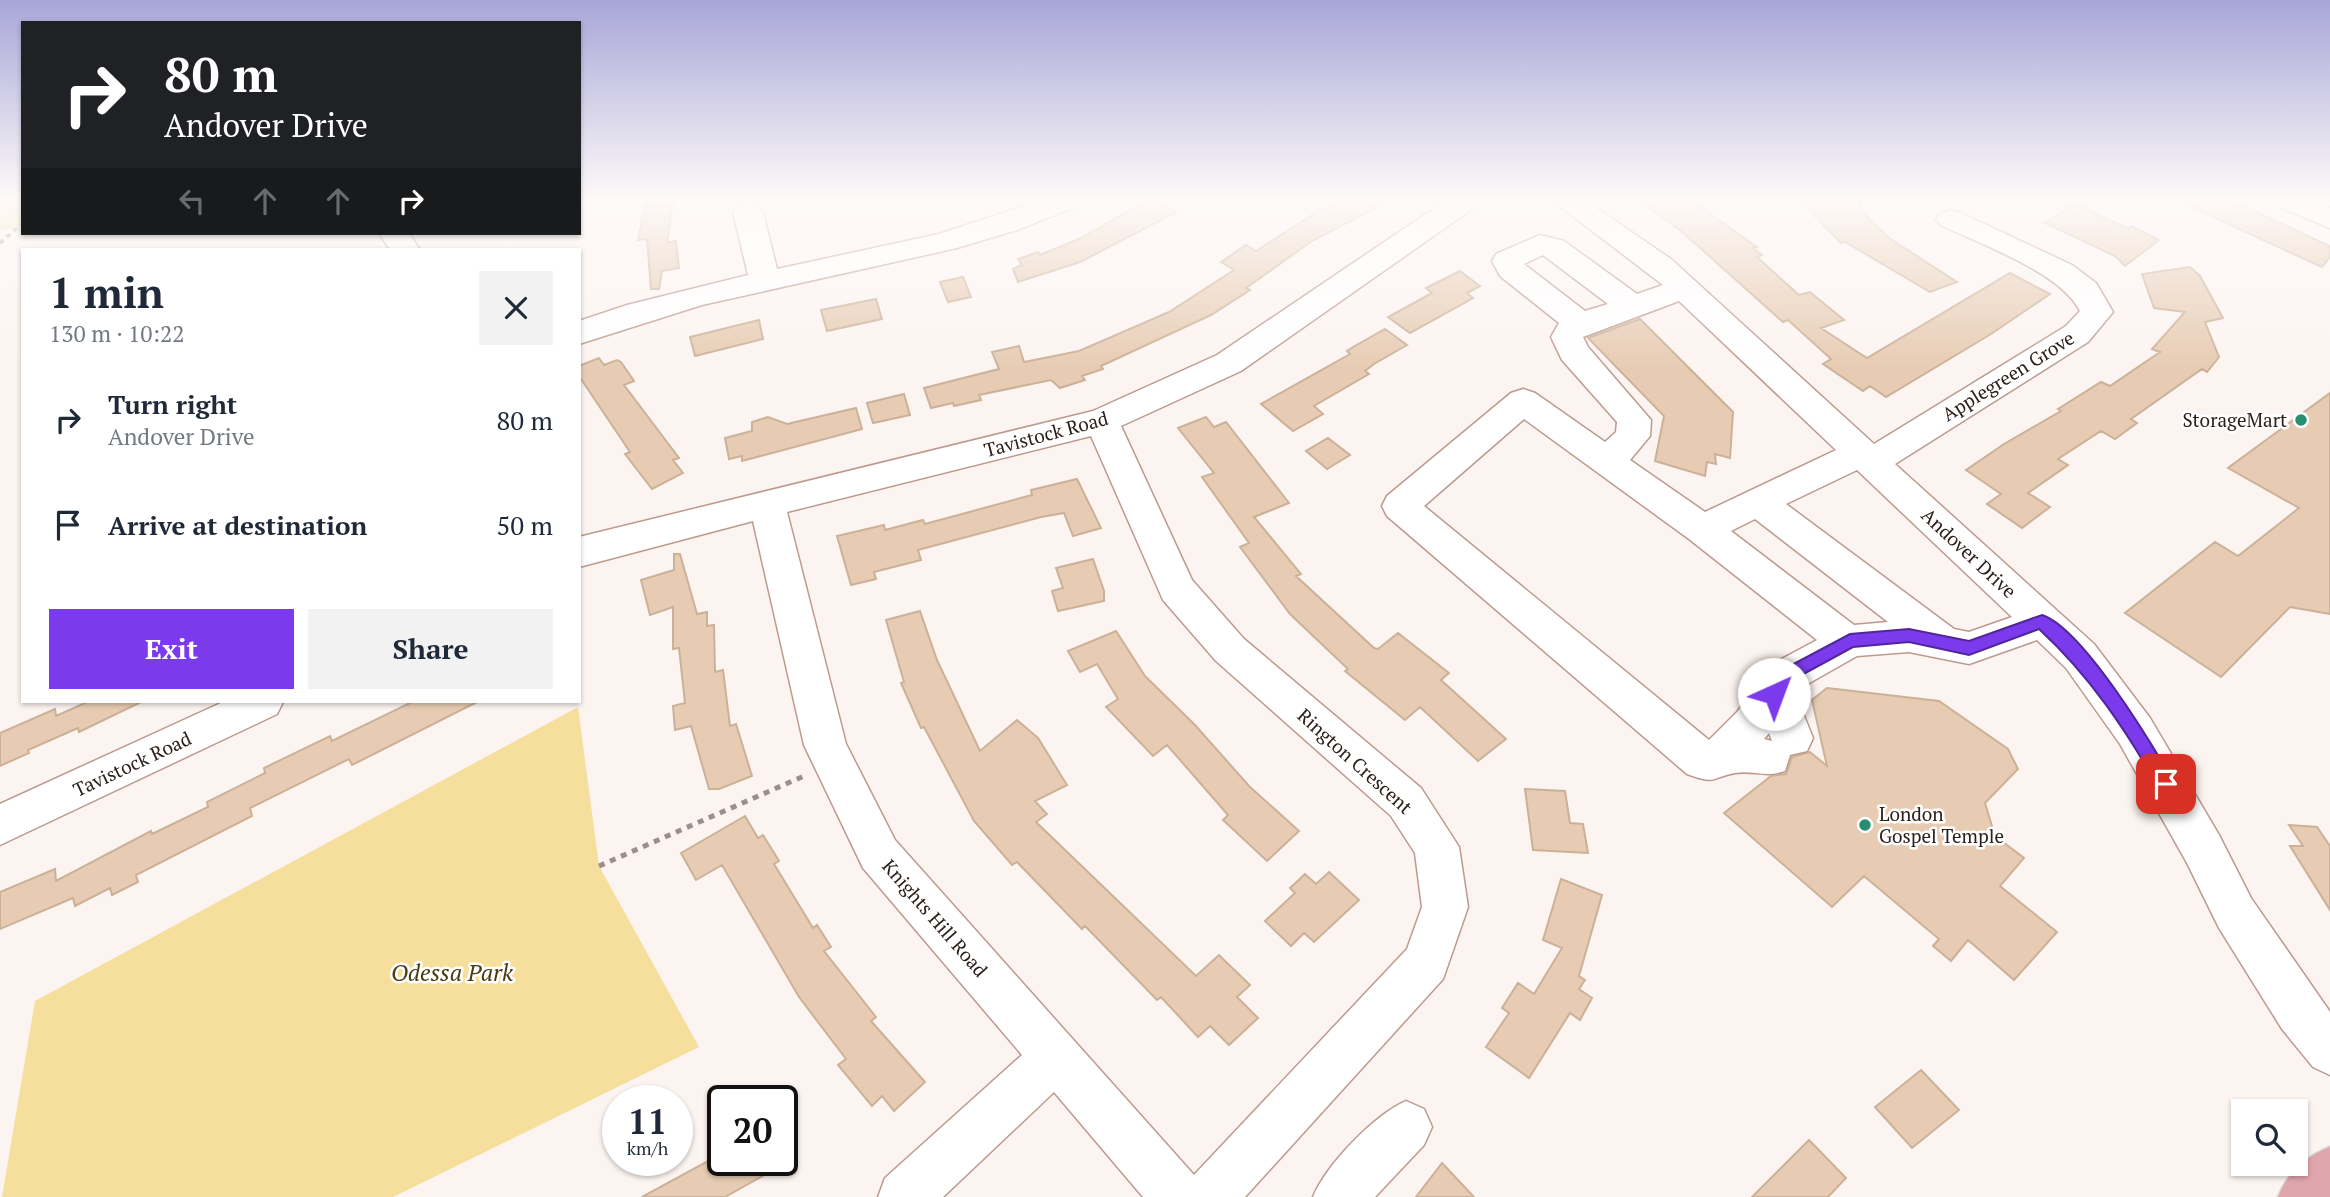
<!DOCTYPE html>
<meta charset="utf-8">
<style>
:root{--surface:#fff;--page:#f2f2f3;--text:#1f2937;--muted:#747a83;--accent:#7c3aed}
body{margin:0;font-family:"PT Serif",serif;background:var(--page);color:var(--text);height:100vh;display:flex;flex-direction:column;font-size:26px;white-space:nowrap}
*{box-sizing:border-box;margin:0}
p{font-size:23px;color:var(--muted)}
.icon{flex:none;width:38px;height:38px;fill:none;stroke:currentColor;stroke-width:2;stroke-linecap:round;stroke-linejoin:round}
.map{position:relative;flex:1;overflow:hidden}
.drawer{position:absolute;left:21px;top:248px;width:560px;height:455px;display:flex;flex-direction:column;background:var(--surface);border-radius:0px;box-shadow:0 2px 5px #0004}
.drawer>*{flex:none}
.banner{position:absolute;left:21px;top:21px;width:560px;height:214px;border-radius:0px;box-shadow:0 2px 5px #0004;background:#202124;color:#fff;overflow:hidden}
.tools{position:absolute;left:2231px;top:1099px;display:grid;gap:14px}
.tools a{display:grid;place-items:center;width:77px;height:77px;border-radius:0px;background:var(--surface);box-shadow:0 2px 5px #0004;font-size:35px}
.speed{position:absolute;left:602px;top:1085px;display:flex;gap:14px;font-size:35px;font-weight:700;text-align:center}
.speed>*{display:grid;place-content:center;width:91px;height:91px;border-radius:50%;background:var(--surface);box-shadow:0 2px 5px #0004;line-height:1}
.speed small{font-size:18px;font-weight:400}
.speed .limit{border:4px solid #111;border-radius:10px;background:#fff;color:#111}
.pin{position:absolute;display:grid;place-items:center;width:60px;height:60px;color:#fff;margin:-30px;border-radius:14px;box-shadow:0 4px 10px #0006}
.me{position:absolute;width:77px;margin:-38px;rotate:43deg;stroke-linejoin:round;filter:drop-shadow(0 0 5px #0008)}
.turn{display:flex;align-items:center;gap:24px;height:147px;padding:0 28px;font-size:32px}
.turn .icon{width:91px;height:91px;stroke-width:2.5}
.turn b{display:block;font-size:49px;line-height:60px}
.lanes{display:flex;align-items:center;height:66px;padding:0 28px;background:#0003;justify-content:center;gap:35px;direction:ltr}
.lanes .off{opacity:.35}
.round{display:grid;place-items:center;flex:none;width:74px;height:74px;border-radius:0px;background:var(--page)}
.head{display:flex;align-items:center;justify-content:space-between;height:119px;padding:0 28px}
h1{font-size:42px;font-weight:600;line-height:52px}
.cta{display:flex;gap:14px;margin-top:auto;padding:14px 28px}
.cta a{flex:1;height:80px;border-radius:0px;background:var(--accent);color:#fff;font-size:28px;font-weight:600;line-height:80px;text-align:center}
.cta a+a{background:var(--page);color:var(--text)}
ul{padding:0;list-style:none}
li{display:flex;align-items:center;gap:21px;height:105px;padding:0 28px}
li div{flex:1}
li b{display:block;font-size:26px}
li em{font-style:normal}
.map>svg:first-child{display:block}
.green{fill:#f6de9d}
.building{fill:#e7ccb3;stroke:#cbb198;stroke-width:2}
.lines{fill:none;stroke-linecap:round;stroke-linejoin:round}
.minor-casing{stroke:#bd9a8e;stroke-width:3}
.major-casing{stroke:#d5d2d1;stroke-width:3}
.path-far1{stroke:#9a8f8b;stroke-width:3.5;stroke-dasharray:4.5 4.5;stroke-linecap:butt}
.path{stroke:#9a8f8b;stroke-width:5;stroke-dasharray:6 6;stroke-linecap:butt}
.minor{fill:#fff;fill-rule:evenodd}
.major{fill:#e0a6ad;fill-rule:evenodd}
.route{fill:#7c3aed;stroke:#51269a;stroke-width:2}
.poi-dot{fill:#24906f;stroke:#fff;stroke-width:2.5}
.labels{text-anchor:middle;stroke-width:5;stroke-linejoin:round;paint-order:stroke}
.street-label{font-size:19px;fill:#2d201b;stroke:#fff}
.poi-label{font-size:19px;fill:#2d201b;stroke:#fff;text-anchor:end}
.near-park-label{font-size:23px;font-style:italic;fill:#4a3d14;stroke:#fff}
</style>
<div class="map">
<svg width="2330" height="1197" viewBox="0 0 2330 1197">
<rect width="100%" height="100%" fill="#fcf4f1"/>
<path class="green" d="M0,201H23V227L0,231Z
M578,707L599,866L699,1047L393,1197H2L35,1001Z"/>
<path class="building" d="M1146,201H1160L1177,212L1080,262L1018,282L1013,269L1022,265L1018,259L1038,252L1040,255L1081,238Z
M1342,201H1389L1312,241L1246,288L1250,290L1211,315L1101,366L1103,369L1082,376L1085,380L1060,388L1051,380L979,395L981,400L954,406L953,403L931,408L924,388L999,369L992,352L1019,346L1024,362L1079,351L1169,312L1234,270L1221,262L1246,245L1256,251L1320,210Z
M1640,201H1692L1757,247L1753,248L1762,255L1757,257L1799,295L1810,292L1844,320L1821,328L1867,358L2010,273L2050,294L1991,334L1886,397L1870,386L1863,391L1823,364L1831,359L1788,320L1783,322L1681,231Z
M1800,201H1861L1860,210L1889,238L1957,282L1930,292L1845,242L1841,243Z
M2178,201H2232L2330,246V257L2322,267Z
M673,202L667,243L676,241L679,268L662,271L659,289H651L647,239L638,240L645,204Z
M2075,203L2128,229L2131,226L2159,240L2125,266L2115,256L2045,223Z
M2190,267L2200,276L2223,318L2205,322L2219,357L2207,372L2202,369L2131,419L2137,423L2115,439L2101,431L2058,459L2068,465L2028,493L2050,507L2022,528L1987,504L2001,494L1966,470L2004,444L2061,411L2058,409L2101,382L2110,386L2160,352L2152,349L2185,312L2154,308L2142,274Z
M1460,271L1480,286L1467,293L1473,298L1410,333L1388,317L1432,293L1426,288Z
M963,277L971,297L948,302L940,282Z
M876,299L882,319L827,331L821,310Z
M1640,319L1733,412L1730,458L1715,454L1716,464L1707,462L1705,476L1655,461L1664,416L1588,338Z
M759,320L763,339L695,356L690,337Z
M1385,329L1407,345L1374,364L1365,371L1369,374L1314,406L1323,414L1293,431L1261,404L1350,354L1347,351L1353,347Z
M599,358L604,365L617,360L621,362L634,381L624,385L679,458L673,460L683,473L652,489L625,454L630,452L579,376V366Z
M2330,393V614L2290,607L2221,677L2125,613L2215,542L2238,556L2299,508L2228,468Z
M904,394L910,415L873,423L867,403Z
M856,408L862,429L742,461V456L729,459L725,438L752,431V422L768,417L787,424Z
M1206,417L1214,427L1226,422L1289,503L1254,517L1301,574L1296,576L1374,648L1378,649L1398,633L1449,673L1441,680L1506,739L1478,761L1420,707L1405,720L1345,671L1348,669L1290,614L1240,547L1249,543L1202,477L1214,473L1178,428Z
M1328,438L1350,455L1327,469L1306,451Z
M1077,479L1101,528L1073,536L1064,513L1041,517L918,550L921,560L874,572L876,579L851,585L837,536L884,525L885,530L923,520L925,524L1032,495L1031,490Z
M674,554H680L697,614L707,612V626L714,625L715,672L723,670L730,726L736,724L752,776L719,789H709L691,726L675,730L673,706L685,703L679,648L673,649V607L650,615L641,580L674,570Z
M1093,559L1104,591V601L1058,611L1052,591L1063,588L1056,568Z
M920,611L937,660L980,751L1017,720L1038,738L1067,785L1035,801L1047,814L1036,822L1196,976L1219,955L1250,985L1237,997L1258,1018L1229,1045L1210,1026L1198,1037L1161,997L1157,1000L1085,926L1082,929L1017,862L1012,865L974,821L924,727L921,728L901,683L904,682L886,620Z
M1116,631L1145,676L1195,725L1250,787L1299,831L1267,861L1223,820L1228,815L1167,745L1153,756L1106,707L1118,699L1097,664L1080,672L1068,651Z
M1827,688L1939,701L2008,749L2018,769L1985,803L1995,836L2024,858L2000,886L2057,932L2014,980L1968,940L1951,961L1933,946L1939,939L1864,876L1832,907L1724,813L1771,776L1786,774L1792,757L1810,752L1827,766L1812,700Z
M87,702H141L79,732L78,728L28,750L29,753L0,766V733L55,709L56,716Z
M412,702H477L352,765L349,759L250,808L252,816L136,875L138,882L112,895L110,888L75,906L73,898L0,929V892L55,869L56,881L151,831L152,834L208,807L207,802L265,773L264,768L330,736L332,741Z
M1525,789L1565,791L1570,823L1583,824L1588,853L1533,850Z
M745,816L758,838L763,835L779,861L774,864L813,928L817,925L831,947L824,951L876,1017L871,1021L925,1082L894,1111L882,1096L872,1106L838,1065L846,1059L799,997L722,865L696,880L681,853Z
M2289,825L2317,827L2330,846V910L2290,846H2303Z
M1329,872L1359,900L1314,942L1304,933L1291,946L1265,921L1295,893L1290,888L1305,874L1316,884Z
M1561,879L1602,895L1579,976L1585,980L1579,989L1592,998L1580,1020L1570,1013L1529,1078L1486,1047L1509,1013L1502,1008L1518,983L1534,994L1562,948L1543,940Z
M1921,1070L1959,1110L1912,1148L1875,1107Z
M1809,1140L1846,1178L1828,1197H1752Z
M710,1160H791L725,1197H642Z
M1442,1163L1474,1197H1416Z"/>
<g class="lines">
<g class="minor-casing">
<path id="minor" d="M1039,201H1079L1075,207L1017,230L957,248L702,305L579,344V321L627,305L748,275L733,212L738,206L748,203L758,206L763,212L777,269L939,234Z
M1445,201H1479L1475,207L1241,371L1121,426L1192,580L1244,639L1421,788L1459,847L1468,907L1443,979L1245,1197H1143L1054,1092L943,1197H878L885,1178L1022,1055L863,868L804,745L753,521L579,567V537L1093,411L1217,355ZM1091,436L1163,600L1216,661L1391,816L1415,853L1422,907L1407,949L1194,1175L895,840L846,744L787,512Z
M1553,201H1586L1671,259L1874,444L2066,326L2080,311C2059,271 1981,245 1941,225L1936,219L1941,213L1951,210L1961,213L2072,265L2096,283L2113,312L2088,342L1895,464L2094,644L2150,718L2219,835L2251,898L2330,1012V1075L2313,1067L2282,1029L2219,928L2187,863L2120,744L2066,668L2037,640L1969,664L1909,652L1857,656L1804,686L1796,696L1813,738L1807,751L1790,755L1785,771C1765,778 1753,770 1735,773C1709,778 1718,785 1687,774L1387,516L1382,506L1387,496L1511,393L1523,389L1535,393L1605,442L1616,432L1617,422L1562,360L1551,337L1559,323L1500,276L1492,261L1496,254L1540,235L1564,241L1637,294L1663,285ZM1543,255L1608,304L1585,311L1524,264ZM1679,301L1836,450L1705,512L1630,460L1650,436L1651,420L1588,347L1583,337ZM1524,419L1689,539L1817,640L1776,662L1737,712L1709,740L1424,506ZM1857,470L2012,617L1969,632L1954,629L1786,504ZM1755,519L1888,622L1854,625L1731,531ZM1769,733L1772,741L1764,739Z
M2276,201H2314L2330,208V228L2280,207Z
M379,233H409L420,250H390Z
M223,702H283L277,714L0,845V804Z
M1406,1101L1424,1109L1432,1127L1424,1145L1375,1197H1313C1326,1165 1374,1115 1406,1101Z"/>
</g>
<g class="major-casing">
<path id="major" d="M2330,1147V1197H2278C2288,1172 2305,1157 2330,1147Z"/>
</g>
<path class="path-far1" d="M0,243L23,223"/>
<path class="path" d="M599,866L804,776"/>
<use href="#minor" class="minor"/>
<use href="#major" class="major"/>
</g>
<linearGradient id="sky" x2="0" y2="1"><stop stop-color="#a8a6d8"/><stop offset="0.54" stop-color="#fefaf9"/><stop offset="1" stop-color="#fefaf9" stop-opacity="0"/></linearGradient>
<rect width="2330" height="369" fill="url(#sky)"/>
<path class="route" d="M2042,615C2082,628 2150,741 2172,779L2175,784L2172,790H2160C2126,730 2090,676 2039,629L1969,655L1909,642L1853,647L1796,678L1780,699H1769L1766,694L1784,669L1850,634L1909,629L1969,641Z"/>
<g class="poi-dot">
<circle cx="2301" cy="420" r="7"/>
<circle cx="1865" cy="825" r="7"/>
</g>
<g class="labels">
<g class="street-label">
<text transform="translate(2008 376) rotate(-32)" y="7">Applegreen Grove</text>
<text transform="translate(1046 434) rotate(-15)" y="7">Tavistock Road</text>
<text transform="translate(1969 553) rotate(43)" y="7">Andover Drive</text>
<text transform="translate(1355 761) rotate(42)" y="7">Rington Crescent</text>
<text transform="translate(132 764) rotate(-25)" y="7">Tavistock Road</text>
<text transform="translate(935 918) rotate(49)" y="7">Knights Hill Road</text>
</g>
<g class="poi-label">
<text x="2287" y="427">StorageMart</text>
<text x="1879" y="821" text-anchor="start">London<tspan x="1879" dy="22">Gospel Temple</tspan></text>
</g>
<g class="near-park-label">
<text x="452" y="981">Odessa Park</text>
</g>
</g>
</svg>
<div class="tools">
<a><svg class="icon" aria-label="search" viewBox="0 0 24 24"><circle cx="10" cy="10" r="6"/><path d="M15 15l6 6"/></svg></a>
</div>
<div class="speed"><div>11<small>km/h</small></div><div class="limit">20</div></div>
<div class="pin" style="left:2166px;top:784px;background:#d93025"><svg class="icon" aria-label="arrive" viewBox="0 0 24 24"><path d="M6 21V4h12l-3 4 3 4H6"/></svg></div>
<svg class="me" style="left:1774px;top:694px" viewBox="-20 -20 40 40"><circle r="19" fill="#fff"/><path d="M0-13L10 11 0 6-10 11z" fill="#7c3aed"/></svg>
<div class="banner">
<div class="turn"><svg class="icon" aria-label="right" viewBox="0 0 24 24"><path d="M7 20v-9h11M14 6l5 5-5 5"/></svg><div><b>80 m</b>Andover Drive</div></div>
<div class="lanes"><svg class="icon off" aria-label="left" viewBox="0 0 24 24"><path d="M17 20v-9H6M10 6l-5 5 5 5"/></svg><svg class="icon off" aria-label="ahead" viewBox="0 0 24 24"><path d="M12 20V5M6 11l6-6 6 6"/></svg><svg class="icon off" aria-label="ahead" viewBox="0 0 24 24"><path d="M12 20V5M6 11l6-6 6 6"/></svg><svg class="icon" aria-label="right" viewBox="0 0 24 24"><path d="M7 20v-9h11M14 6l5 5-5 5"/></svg></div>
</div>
<section class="drawer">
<div class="head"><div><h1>1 min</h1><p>130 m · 10:22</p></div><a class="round"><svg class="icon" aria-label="close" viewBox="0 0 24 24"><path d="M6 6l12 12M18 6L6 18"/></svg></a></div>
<ul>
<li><svg class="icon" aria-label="right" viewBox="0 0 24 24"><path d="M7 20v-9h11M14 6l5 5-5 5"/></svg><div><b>Turn right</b><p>Andover Drive</p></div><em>80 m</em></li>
<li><svg class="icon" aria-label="arrive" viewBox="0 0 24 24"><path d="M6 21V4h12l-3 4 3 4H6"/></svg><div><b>Arrive at destination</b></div><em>50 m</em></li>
</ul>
<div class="cta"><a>Exit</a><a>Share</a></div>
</section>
</div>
